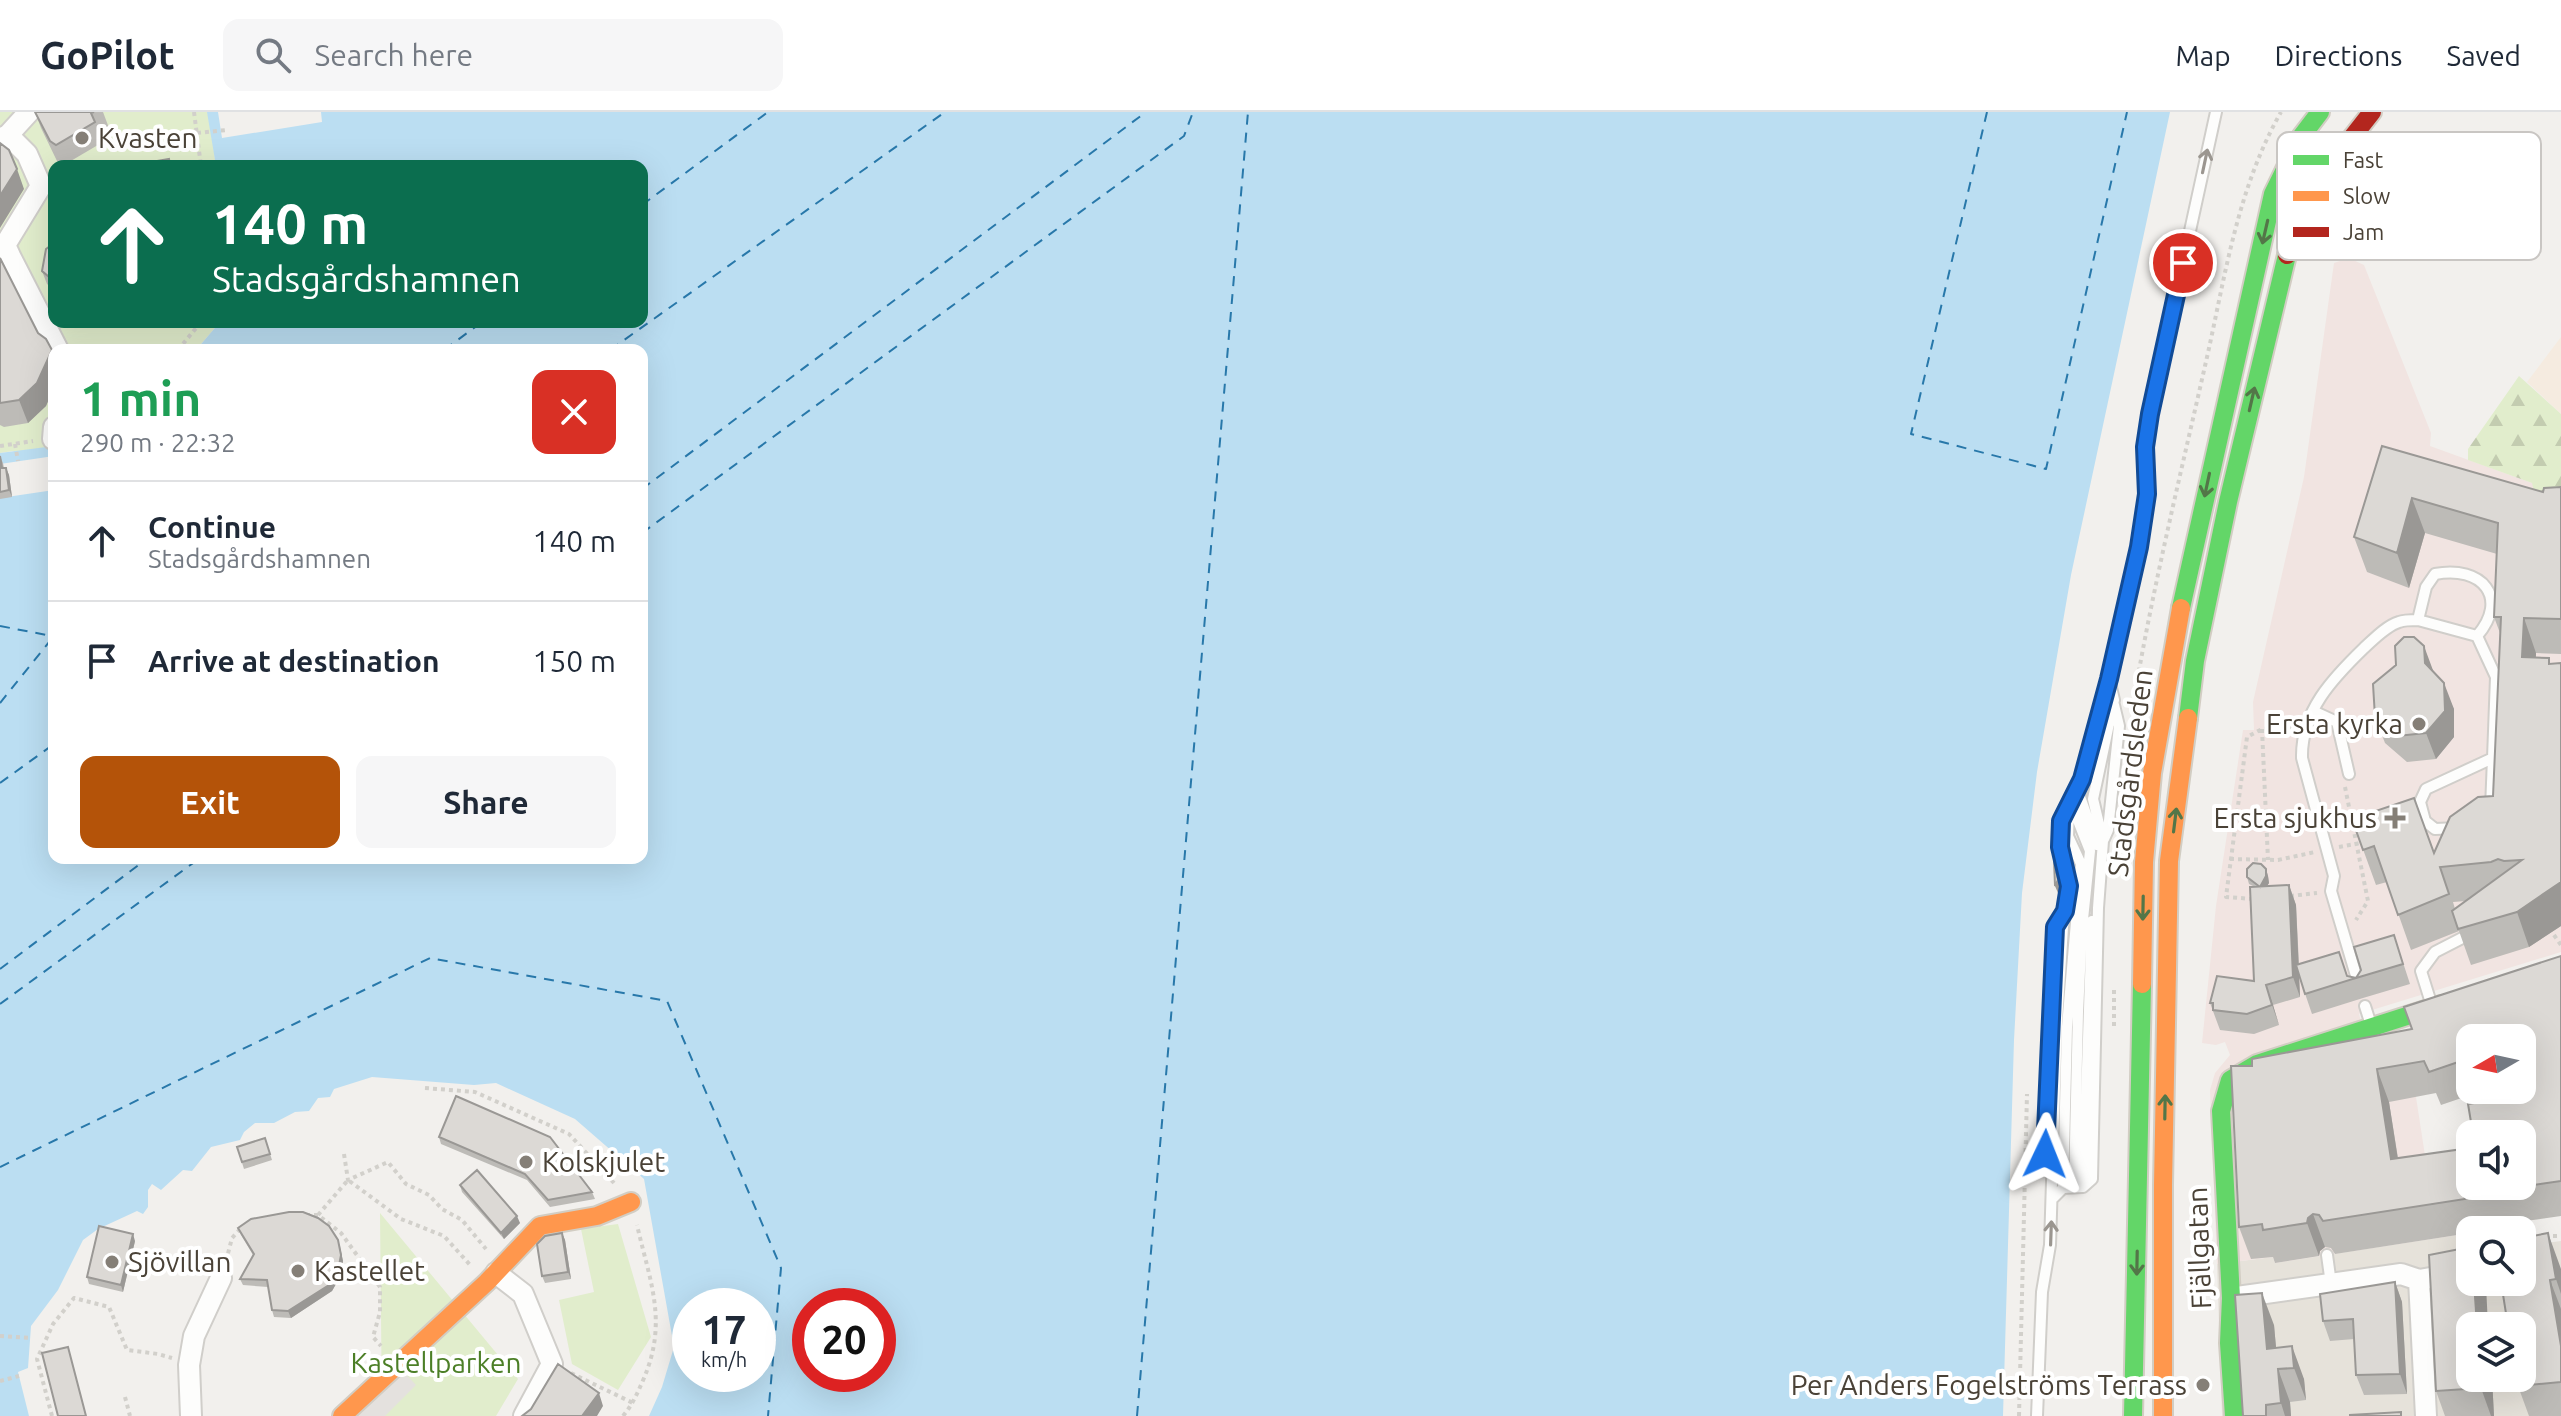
<!DOCTYPE html>
<meta charset="utf-8">
<style>
:root{--surface:#fff;--page:#f6f6f7;--text:#1f2937;--muted:#747a83;--line:#e0e1e3;--accent:#b45309}
body{margin:0;font-family:Ubuntu,sans-serif;background:var(--page);color:var(--text);height:100vh;display:flex;flex-direction:column;font-size:30px;white-space:nowrap}
*{box-sizing:border-box;margin:0}
p{font-size:26px;color:var(--muted)}
.icon{flex:none;width:44px;height:44px;fill:none;stroke:currentColor;stroke-width:2;stroke-linecap:round;stroke-linejoin:round}
.map{position:relative;flex:1;overflow:hidden}
.drawer{position:absolute;left:48px;top:232px;width:600px;height:520px;display:flex;flex-direction:column;background:var(--surface);border-radius:16px;box-shadow:0 8px 32px #0002}
.drawer>*{flex:none}
.hud{position:absolute;left:48px;top:48px;width:600px;height:168px;border-radius:16px;box-shadow:0 8px 32px #0002;background:#0b6e4f;color:#fff;overflow:hidden}
.needle{width:52px;rotate:261deg}
.fabs{position:absolute;left:2456px;top:912px;display:grid;gap:16px}
.fabs a{display:grid;place-items:center;width:80px;height:80px;border-radius:16px;background:var(--surface);box-shadow:0 8px 32px #0002;font-size:40px}
.speed{position:absolute;left:672px;top:1176px;display:flex;gap:16px;font-size:40px;font-weight:700;text-align:center}
.speed>*{display:grid;place-content:center;width:104px;height:104px;border-radius:50%;background:var(--surface);box-shadow:0 8px 32px #0002;line-height:1}
.speed small{font-size:20px;font-weight:400}
.speed .limit{border:12px solid #d22;background:#fff;color:#111}
.pin{position:absolute;display:grid;place-items:center;width:68px;height:68px;color:#fff;margin:-34px;border:4px solid #fff;border-radius:50%;box-shadow:0 2px 8px #0007}
.me{position:absolute;width:88px;margin:-44px;rotate:2deg;stroke-linejoin:round;filter:drop-shadow(0 0 6px #0008)}
.turn{display:flex;align-items:center;gap:28px;height:168px;padding:0 32px;font-size:36px}
.turn .icon{width:104px;height:104px;stroke-width:2.5}
.turn b{display:block;font-size:56px;line-height:68px}
.round{display:grid;place-items:center;flex:none;width:84px;height:84px;border-radius:16px;background:var(--page)}
.headline{display:flex;align-items:center;justify-content:space-between;height:136px;padding:0 32px}
h1{font-size:48px;font-weight:600;line-height:60px;color:#1e9e55}
.cta{display:flex;gap:16px;margin-top:auto;padding:16px 32px}
.cta a{flex:1;height:92px;border-radius:16px;background:var(--accent);color:#fff;font-size:32px;font-weight:600;line-height:92px;text-align:center}
.cta a+a{background:var(--page);color:var(--text)}
ul{padding:0;list-style:none}
li{display:flex;align-items:center;gap:24px;height:120px;padding:0 32px;border-top:2px solid var(--line)}
li div{flex:1}
li b{display:block;font-size:30px}
li em{font-style:normal}
header{display:flex;align-items:center;gap:48px;box-sizing:border-box;height:112px;padding:0 40px;background:var(--surface);border-bottom:2px solid var(--line)}
header strong{font-size:38px}
nav{display:flex;gap:44px;margin-inline-start:auto;font-size:28px}
.search{width:560px;height:72px;background:var(--page);display:flex;align-items:center;gap:20px;box-sizing:border-box;padding:0 28px;border-radius:16px;color:var(--muted);font-size:30px}
.map>svg:first-child{display:block}
.residential{fill:#e6e2da;fill-rule:evenodd}
.commercial{fill:#f5ebe0}
.medical{fill:#f1e4e1}
.forest{fill:url(#forest-firs)}
.park{fill:#e1edcc}
.parking{fill:#e4e1de}
.water{fill:#bbdef2;fill-rule:evenodd}
.pier{fill:#f2f0ed}
.lines{fill:none;stroke-linecap:round;stroke-linejoin:round}
.ferry{stroke:#2878aa;stroke-width:2;stroke-dasharray:10 8;stroke-linecap:butt}
.lane-casing{stroke:#d0ceca;stroke-width:14}
.street-casing{stroke:#d0ceca;stroke-width:24}
.fast-casing{stroke:#d2cdc3;stroke-width:22}
.slow-casing{stroke:#d2cdc3;stroke-width:22}
.jam-casing{stroke:#d2cdc3;stroke-width:22}
.path{stroke:#d2d0cb;stroke-width:4;stroke-dasharray:4 4;stroke-linecap:butt}
.lane{stroke:#fdfdfc;stroke-width:10}
.street{stroke:#fdfdfc;stroke-width:20}
.fast{stroke:#63d668;stroke-width:18}
.slow{stroke:#ff974d;stroke-width:18}
.jam{stroke:#b3261e;stroke-width:18}
.wall{fill:#bdbbb7;fill-rule:evenodd}
.shaded-wall{fill:#9a9895}
.building{fill:#dcd9d5;stroke:#9a9895;stroke-width:2;fill-rule:evenodd}
.oneway{stroke:#9b9690}
.oneway2{stroke:#537648}
.route-casing{stroke:#114b97;stroke-width:20}
.route{stroke:#1a73e8;stroke-width:14}
.poi-dot{fill:#857f77;stroke:#fff;stroke-width:3}
.labels{text-anchor:middle;stroke-width:8;stroke-linejoin:round;paint-order:stroke}
.poi-label{font-size:28px;fill:#4a4237;stroke:#fff;text-anchor:start}
.street-label{font-size:28px;fill:#4a4237;stroke:#fff}
.park-label{font-size:28px;fill:#4c7f27;stroke:#fff}
.key{fill:#fff;stroke:#c9c6c3;stroke-width:2}
.key-label{font-size:22px;fill:#4a4237}
</style>
<header>
<strong>GoPilot</strong>
<div class="search"><svg class="icon" aria-label="search" viewBox="0 0 24 24"><circle cx="10" cy="10" r="6"/><path d="M15 15l6 6"/></svg>Search here</div>
<nav><a>Map</a><a>Directions</a><a>Saved</a></nav>
</header>
<div class="map">
<svg width="2561" height="1304" viewBox="0 0 2561 1304">
<defs>
<pattern id="forest-firs" width="22" height="20" patternUnits="userSpaceOnUse" patternTransform="scale(2)"><rect width="22" height="20" fill="#e1edcc"/><path d="M5 1l3.5 6h-7zM16 11l3.5 6h-7z" fill="#c3ccb0"/></pattern>
</defs>
<rect width="100%" height="100%" fill="#f2f0ed"/>
<path class="residential" d="M2470,1121V1170H2522V1134L2561,1129V1304H2222L2217,1152L2273,1145L2275,1151ZM2470,1214H2522V1266H2470Z"/>
<path class="commercial" d="M2561,225V302L2527,270Z"/>
<path class="medical" d="M2349,146L2364,153L2431,321L2430,334L2532,371L2561,394V840L2359,902L2368,935L2416,985L2430,1076L2469,1071L2477,1118H2470V1121L2275,1151L2273,1145L2217,1152L2210,978L2215,961L2230,943L2225,930L2216,933L2202,931L2216,794L2243,618H2254L2253,590L2304,365L2334,151Z"/>
<path class="forest" d="M2519,264L2561,302V394L2537,393L2532,371L2468,348V337Z"/>
<path class="park" d="M0,0H321L213,33L216,54H54V210H220L196,238H54V378L13,339L0,341Z
M380,1101L518,1267L496,1304H382Z
M618,1112L651,1225L618,1278L572,1252L559,1188L594,1180L581,1117Z"/>
<path class="parking" d="M400,1256L416,1273L385,1304H352Z"/>
<path class="water" d="M207,0H2170L2071,463L2037,660L2022,781L2014,928L2003,1304H649L662,1275L674,1235L644,1067L575,1007L496,971L474,973L372,965L334,977L330,985L318,986L309,999L295,1000L274,1011H255L244,1020L240,1028L211,1035L192,1059L183,1058L161,1078L152,1072L148,1078V1095L143,1102L137,1099L98,1117L83,1128L58,1178L31,1214L28,1256L18,1260L29,1304H0V341L54,334V746H642V238H196L220,210H642V54H216ZM690,1194H758V1262H690ZM810,1194H878V1262H810Z"/>
<path class="pier" d="M218,0H321L322,10L222,26Z
M54,344V378L0,386V352Z"/>
<g class="lines">
<path class="ferry" d="M1987,0L1911,322L2046,357L2127,0
M642,93L768,0
M444,238L482,210
M610,238L945,0
M642,377L1146,0
M642,421L1184,24L1193,0
M0,514L52,524
M0,591L54,524
M0,671L54,632
M0,857L148,746
M0,892L200,746
M0,1055L430,846L667,889L781,1156L768,1304
M1137,1304L1248,0"/>
<g class="lane-casing">
<path id="lane" d="M2313,599L2337,610L2349,662
M2079,682L2097,733
M2491,696L2493,646
M2458,716L2435,717L2425,709L2420,690L2426,677L2493,646L2496,565L2477,524
M2104,727L2108,718L2119,614L2114,593
M2360,877L2331,779L2334,764L2302,646C2301,599 2333,566 2364,536C2374,527 2386,514 2399,510C2404,508 2412,508 2418,508L2426,475L2435,462C2482,453 2510,486 2477,524L2418,508
M2365,894L2371,913
M2432,894L2421,859L2435,840L2470,822
M2051,1056L2045,1042L2055,815L2065,800
M2074,1075L2078,900L2082,817L2090,739L2075,701L2139,435L2147,382L2145,335L2150,302L2216,0
M2083,1075L2092,809
M2063,1076L2067,915L2081,752L2068,724L2069,697
M2053,1086L2063,1076L2083,1075L2092,1067L2098,796L2103,729L2093,687L2114,588L2110,571
M2327,1143L2331,1172
M2037,1304L2042,1180L2050,1133L2057,910L2063,815L2069,774L2060,735L2061,709L2075,680"/>
</g>
<g class="street-casing">
<path id="street" d="M8,23L27,42L41,74L5,133L10,144
M0,27L8,23L29,0
M0,142L10,144L58,238
M53,327L54,315
M496,1161L523,1182L552,1252L524,1304
M2419,1168L2426,1304
M2237,1185L2401,1162L2419,1168L2470,1159
M191,1304L189,1253L194,1224L221,1166"/>
</g>
<g class="fast-casing">
<path id="fast" d="M2181,496L2273,82L2301,25L2320,0
M2188,606L2195,549L2228,390L2287,143
M2133,1304L2142,872
M2234,1304L2229,1231L2231,1186L2221,999L2230,968L2257,952L2441,893"/>
</g>
<g class="slow-casing">
<path id="slow" d="M2142,872L2144,750L2152,661L2181,496
M342,1304L487,1170L540,1114L597,1104L631,1090
M2163,1304V1073L2169,749L2188,606"/>
</g>
<g class="jam-casing">
<path id="jam" d="M2287,143L2300,99L2321,65L2372,0"/>
</g>
<path class="path" d="M194,0L201,54
M197,21L227,18
M178,238L201,210
M15,332L18,349
M0,334L33,329
M2132,599C2151,483 2179,369 2205,254C2225,167 2236,79 2281,0
M2262,617L2268,748
M2345,675L2368,789L2356,808
M2339,735L2366,730
M2230,747L2278,748L2315,740
M2290,784L2317,781
M2253,787L2226,785L2247,625L2262,617L2292,615
M2554,823L2561,833
M2114,878V918
M425,976L475,980L569,1022L614,1071
M344,1042L348,1068L388,1050L406,1072L429,1083L442,1097L462,1108L486,1137
M306,1103H318L341,1121L380,1175V1200L373,1225L381,1234
M318,1103L348,1068L401,1107L444,1124L471,1154
M2545,1124H2561
M226,1149L232,1126L243,1114
M0,1224L30,1226
M571,1261L633,1291
M0,1269L19,1264
M125,1285L130,1304
M52,1304L37,1247L53,1212L74,1186L109,1195L127,1238L158,1242L172,1246
M623,1304C633,1292 638,1280 644,1266C668,1209 650,1170 637,1113
M2019,1304L2027,982"/>
<use href="#lane" class="lane"/>
<use href="#street" class="street"/>
<use href="#fast" class="fast"/>
<use href="#slow" class="slow"/>
<use href="#jam" class="jam"/>
</g>
<path class="wall" d="M35,0H103L109,16L99,21L103,30L64,53L57,49L41,16Z
M54,131V178L47,172L42,159Z
M0,146L38,221L52,238L54,244V275L46,294L28,311L4,315L0,313Z
M2382,334L2543,380L2561,375V542L2536,541V546L2551,552L2561,551V814L2529,835L2471,853L2459,819L2411,838L2387,770L2376,773L2352,707L2434,741L2493,684L2500,521L2494,505L2497,442L2425,421L2409,476L2367,460L2354,425ZM2466,789L2455,797L2453,790Z
M0,344L3,351L4,356H6L9,363L12,385L0,387Z
M2433,559L2454,597V625L2436,647L2407,650L2385,631L2375,605Z
M2266,757L2268,764L2269,771L2267,774L2289,773L2296,793L2299,852L2356,866L2363,886L2312,902L2299,864L2300,885L2273,893L2279,913L2254,922L2220,918L2210,891L2254,869L2253,774L2249,772L2247,765Z
M2394,823L2410,872L2363,886L2356,866L2361,858Z
M2561,844V1104L2476,1116L2477,1118H2470V1121L2335,1142L2331,1136L2325,1135L2320,1139L2319,1144L2275,1151L2273,1145L2251,1147L2239,1115L2252,954L2412,917ZM2470,926L2522,978L2493,988L2470,1074L2398,1046L2389,990L2436,981L2441,993L2485,978H2470Z
M439,1025L592,1080L595,1087L550,1095L527,1068L441,1032Z
M265,1026L272,1048L244,1057L237,1035Z
M460,1073L520,1111L504,1127L462,1080Z
M238,1116L340,1134L343,1149L340,1165L332,1179L291,1206L274,1205L272,1198L268,1175L243,1173L240,1167L253,1143L241,1123Z
M562,1121L565,1128L571,1167L545,1171L542,1164Z
M135,1129L123,1180L89,1172L87,1165Z
M2561,1157V1304H2529L2518,1274L2508,1214Z
M2395,1170L2402,1190L2407,1282L2364,1283L2356,1263L2354,1227L2330,1229L2323,1209Z
M2470,1170H2485L2486,1173L2470,1266H2492L2494,1304H2445L2436,1279Z
M2274,1213L2276,1236L2304,1267L2306,1288L2290,1290L2291,1304H2243Z"/>
<path class="shaded-wall" d="M17,57L24,77L0,116V84Z
M52,238L54,244V275L46,294L28,311L19,288Z
M6,356L9,363L12,385L9,378Z
M2412,386L2425,421L2409,476L2397,441Z
M2524,506L2536,541L2534,581L2522,545Z
M2424,534L2434,561L2425,551Z
M2444,571L2454,597V625L2436,647L2426,621Z
M2054,748L2061,774L2058,781L2055,774Z
M2266,757L2268,764L2269,771L2262,782L2260,775Z
M2561,770V814L2529,835L2517,800Z
M2289,773L2296,793L2300,885L2293,865Z
M2266,873L2273,893L2279,913L2272,893Z
M2377,957L2389,990L2403,1080L2391,1047Z
M2313,1102L2325,1135L2320,1139L2319,1144L2307,1111L2308,1106Z
M517,1104L520,1111L504,1127L501,1121Z
M562,1121L565,1128L571,1167L568,1160Z
M2548,1121L2561,1157V1182L2556,1167Z
M133,1122L135,1129L123,1180L121,1173Z
M338,1128L343,1149L340,1165L332,1179L291,1206L288,1199Z
M2550,1168L2561,1197V1234Z
M2395,1170L2402,1190L2407,1282L2400,1262Z
M2474,1170H2485L2486,1173L2488,1214H2477Z
M2262,1181L2274,1213L2279,1268L2278,1257L2290,1290L2291,1304H2285L2281,1291L2267,1237Z
M2292,1234L2304,1267L2306,1288L2294,1256Z
M2480,1266H2492L2494,1304H2491L2481,1276Z
M599,1281L603,1294L597,1304H582Z"/>
<path class="building" d="M35,0H94L91,1L95,10L56,33L50,29Z
M0,31L9,38L17,57L0,84Z
M169,47L170,54H152L151,50Z
M54,131V169L42,159L46,137Z
M0,146L38,221L46,227L52,238L37,271L19,288L0,291Z
M2382,334L2543,380L2544,376L2561,375V507L2524,506L2522,545L2549,546V552L2561,551V770L2517,800L2458,817L2452,799L2522,748L2504,749L2498,747L2491,750L2440,755L2449,782L2398,803L2374,734L2363,738L2352,707L2414,686L2434,741L2450,705L2478,685L2493,684L2501,505H2494L2498,411L2412,386L2397,441L2354,425Z
M0,344L2,356H6L9,378L0,380Z
M51,352H54V369Z
M2404,525H2414L2424,534L2425,551L2444,571L2445,599L2426,621L2397,624L2375,605L2373,572L2396,553L2395,534Z
M2054,748L2058,768L2055,774Z
M2253,751L2261,752L2266,757V764L2260,775L2247,765V757Z
M2289,773L2293,865L2266,873L2272,893L2247,902L2213,898V891H2210L2217,864L2254,869L2250,775Z
M2394,823L2403,852L2356,866L2361,858L2354,835Z
M2339,840L2347,864L2356,866L2305,882L2296,853Z
M2561,844V1069L2464,1083L2465,1087L2323,1109L2319,1103L2313,1102L2308,1106L2307,1111L2263,1118L2262,1112L2239,1115L2231,954H2252V947L2412,917L2404,895ZM2470,926H2522V978H2492L2493,988L2468,992L2473,1022H2522V1074H2470V1036L2391,1047L2377,957L2424,949L2429,960L2470,946Z
M456,984L550,1025L592,1080L548,1088L525,1062L439,1025Z
M265,1026L270,1042L242,1050L237,1035Z
M477,1058L517,1104L501,1121L460,1073Z
M289,1100H303L318,1106L329,1114L338,1128L341,1143L338,1159L329,1173L288,1199L272,1198L267,1168L240,1167L254,1142L238,1116L251,1107Z
M99,1114L133,1122L121,1173L87,1165Z
M562,1121L568,1160L542,1164L537,1132L545,1124Z
M2548,1121L2556,1167L2550,1168L2561,1234V1270L2518,1274L2517,1266H2522V1214H2508L2501,1170H2522V1126Z
M2470,1135V1170H2474L2477,1214H2470V1266H2480L2481,1276L2436,1279L2429,1143Z
M2395,1170L2400,1262L2356,1263L2353,1207L2323,1209L2320,1182Z
M2262,1181L2267,1237L2292,1234L2294,1256L2278,1257L2281,1291L2266,1293V1304H2243L2235,1183Z
M68,1235L86,1304H58L42,1241Z
M558,1252L599,1281L582,1304H522L531,1297Z
M2401,1300V1304H2350V1303Z"/>
<defs><path id="oneway-shaft" d="M-6 0H5M1.5-3L5.5 0L1.5 3" fill="none" stroke-width="1.6" stroke-linecap="round" stroke-linejoin="round" transform="scale(2)"/></defs>
<g class="oneway">
<use href="#oneway-shaft" transform="translate(2205 49) rotate(-78)"/>
<use href="#oneway-shaft" transform="translate(2051 1121) rotate(-88)"/>
</g>
<g class="oneway2">
<use href="#oneway-shaft" transform="translate(2265 120) rotate(103)"/>
<use href="#oneway-shaft" transform="translate(2252 287) rotate(-77)"/>
<use href="#oneway-shaft" transform="translate(2207 373) rotate(102)"/>
<use href="#oneway-shaft" transform="translate(2175 708) rotate(-83)"/>
<use href="#oneway-shaft" transform="translate(2143 796) rotate(91)"/>
<use href="#oneway-shaft" transform="translate(2165 995) rotate(-89)"/>
<use href="#oneway-shaft" transform="translate(2137 1151) rotate(91)"/>
</g>
<g class="lines">
<g class="route-casing">
<path id="route" d="M2045,1042L2055,815L2065,799L2069,774L2060,735L2061,709L2082,667L2109,567L2139,435L2147,382L2145,335L2150,302L2183,151"/>
</g>
<use href="#route" class="route"/>
</g>
<g class="poi-dot">
<circle cx="82" cy="26" r="8"/>
<circle cx="2419" cy="612" r="8"/>
<path d="M2391 694h8v8h8v8h-8v8h-8v-8h-8v-8h8z"/>
<circle cx="526" cy="1050" r="8"/>
<circle cx="112" cy="1150" r="8"/>
<circle cx="298" cy="1159" r="8"/>
<circle cx="2203" cy="1273" r="8"/>
</g>
<g class="labels">
<g class="poi-label">
<text x="98" y="36">Kvasten</text>
<text x="2403" y="622" text-anchor="end">Ersta kyrka</text>
<text x="2377" y="716" text-anchor="end">Ersta sjukhus</text>
<text x="542" y="1060">Kolskjulet</text>
<text x="128" y="1160">Sjövillan</text>
<text x="314" y="1169">Kastellet</text>
<text x="2187" y="1283" text-anchor="end">Per Anders Fogelströms Terrass</text>
</g>
<g class="street-label">
<text transform="translate(2130 661) rotate(-83)" y="10">Stadsgårdsleden</text>
<text transform="translate(2199 1136) rotate(-92)" y="10">Fjällgatan</text>
</g>
<g class="park-label">
<text x="436" y="1261">Kastellparken</text>
</g>
</g>
<rect x="2277" y="20" width="264" height="128" rx="12" class="key"/>
<rect x="2293" y="43" width="36" height="10" fill="#63d668"/>
<rect x="2293" y="79" width="36" height="10" fill="#ff974d"/>
<rect x="2293" y="115" width="36" height="10" fill="#b3261e"/>
<g class="key-label">
<text x="2343" y="56">Fast</text>
<text x="2343" y="92">Slow</text>
<text x="2343" y="128">Jam</text>
</g>
</svg>
<div class="fabs">
<a><svg class="needle" viewBox="-14 -14 28 28"><path d="M0-13l5 13h-10z" fill="#e53935"/><path d="M0 13l5-13h-10z" fill="#747a83"/></svg></a>
<a><svg class="icon" aria-label="sound" viewBox="0 0 24 24"><path d="M4 9h4l5-4v14l-5-4H4zM17 9q2 3 0 6"/></svg></a>
<a><svg class="icon" aria-label="search" viewBox="0 0 24 24"><circle cx="10" cy="10" r="6"/><path d="M15 15l6 6"/></svg></a>
<a><svg class="icon" aria-label="layers" viewBox="0 0 24 24"><path d="M12 4l9 5-9 5-9-5zM3 14l9 5 9-5"/></svg></a>
</div>
<div class="speed"><div>17<small>km/h</small></div><div class="limit">20</div></div>
<div class="pin" style="left:2183px;top:151px;background:#d93025"><svg class="icon" aria-label="arrive" viewBox="0 0 24 24"><path d="M6 21V4h12l-3 4 3 4H6"/></svg></div>
<svg class="me" style="left:2045px;top:1042px" viewBox="-20 -20 40 40"><path d="M0-17L14 15 0 8-14 15z" fill="#1a73e8" stroke="#fff" stroke-width="4"/></svg>
<div class="hud">
<div class="turn"><svg class="icon" aria-label="ahead" viewBox="0 0 24 24"><path d="M12 20V5M6 11l6-6 6 6"/></svg><div><b>140 m</b>Stadsgårdshamnen</div></div>
</div>
<section class="drawer">
<div class="headline"><div><h1>1 min</h1><p>290 m · 22:32</p></div><a class="round" style="background:#d93025;color:#fff"><svg class="icon" aria-label="close" viewBox="0 0 24 24"><path d="M6 6l12 12M18 6L6 18"/></svg></a></div>
<ul>
<li><svg class="icon" aria-label="ahead" viewBox="0 0 24 24"><path d="M12 20V5M6 11l6-6 6 6"/></svg><div><b>Continue</b><p>Stadsgårdshamnen</p></div><em>140 m</em></li>
<li><svg class="icon" aria-label="arrive" viewBox="0 0 24 24"><path d="M6 21V4h12l-3 4 3 4H6"/></svg><div><b>Arrive at destination</b></div><em>150 m</em></li>
</ul>
<div class="cta"><a>Exit</a><a>Share</a></div>
</section>
</div>
